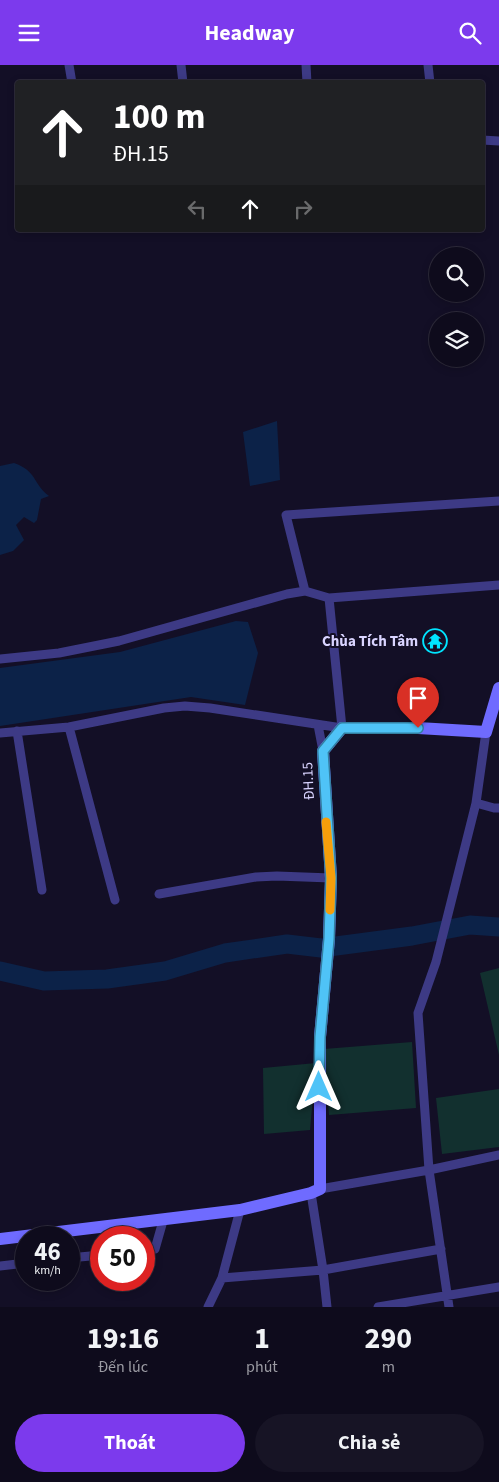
<!DOCTYPE html>
<html lang="vi">
<meta charset="utf-8">
<style>
:root{--surface:#0e0b1c;--page:#171425;--text:#f1f3f6;--muted:#9b9ba3;--line:#2e2b3b;--accent:#7c3aed}
body{margin:0;font-family:"Source Sans 3",sans-serif;background:var(--page);color:var(--text);height:100vh;display:flex;flex-direction:column;font-size:19px;white-space:nowrap}
*{box-sizing:border-box;margin:0}
p{font-size:16px;color:var(--muted)}
.icon{flex:none;width:28px;height:28px;fill:none;stroke:currentColor;stroke-width:2;stroke-linecap:round;stroke-linejoin:round}
.map{position:relative;height:1242px;overflow:hidden}
.side{display:flex;flex-direction:column;background:var(--surface);flex:1}
.side>*{flex:none}
.top-card{position:absolute;left:15px;top:15px;width:470px;height:152px;border-radius:5px;box-shadow:0 2px 8px #0003,0 0 0 1px var(--line);background:#202124;color:#fff;overflow:hidden}
.fabs{position:absolute;left:429px;top:182px;display:grid;gap:10px}
.fabs a{display:grid;place-items:center;width:55px;height:55px;border-radius:50%;background:var(--surface);box-shadow:0 2px 8px #0003,0 0 0 1px var(--line);font-size:25px}
.speed{position:absolute;left:15px;top:1161px;display:flex;gap:10px;font-size:25px;font-weight:700;text-align:center}
.speed>*{display:grid;place-content:center;width:65px;height:65px;border-radius:50%;background:var(--surface);box-shadow:0 2px 8px #0003,0 0 0 1px var(--line);line-height:1}
.speed small{font-size:12px;font-weight:400}
.speed .limit{border:8px solid #d22;background:#fff;color:#111}
.pin{position:absolute;display:grid;place-items:center;width:42px;height:42px;color:#fff;margin:-51px -21px;border-radius:50% 50% 50% 0;rotate:-45deg;box-shadow:0 0 5px #0007}
.pin .icon{rotate:45deg}
.me{position:absolute;width:55px;margin:-28px;rotate:0deg;stroke-linejoin:round;filter:drop-shadow(0 0 4px #0008)}
.turn{display:flex;align-items:center;gap:18px;height:105px;padding:0 15px;font-size:22px}
.turn .icon{width:65px;height:65px;stroke-width:2.5}
.turn b{display:block;font-size:35px;line-height:42px}
.lanes{display:flex;align-items:center;height:48px;padding:0 15px;background:#0003;justify-content:center;gap:25px;direction:ltr}
.lanes .off{opacity:.35}
.eta{display:flex;justify-content:space-evenly;align-items:center;height:85px;text-align:center}
.eta b{font-size:30px;font-weight:700;line-height:35px}
.cta{display:flex;gap:10px;margin-top:auto;padding:10px 15px}
.cta a{flex:1;height:58px;border-radius:30px;background:var(--accent);color:#fff;font-size:20px;font-weight:700;line-height:58px;text-align:center}
.cta a+a{background:var(--page);color:var(--text)}
header{display:flex;justify-content:space-between;align-items:center;height:65px;padding:0 15px;background:var(--accent);color:#fff;font-size:22px;font-weight:700}
.map>svg:first-child{display:block}
.green{fill:#12302f}
.water{fill:#0c2248}
.lines{fill:none;stroke-linecap:round;stroke-linejoin:round}
.river{stroke:#0c2248;stroke-width:19}
.street{stroke:#3d3a85;stroke-width:9}
.secondary{stroke:#6f6bff;stroke-width:12}
.route-casing{stroke:#337fa1;stroke-width:12}
.route{stroke:#4fc3f7;stroke-width:9}
.slow{stroke:#f59e0b;stroke-width:9}
.labels{text-anchor:middle;stroke-width:4;stroke-linejoin:round;paint-order:stroke}
.poi-label{font-size:15px;font-weight:bold;fill:#d9d4ff;stroke:#130f26;text-anchor:end}
.street-label{font-size:15px;fill:#d9d4ff;stroke:#130f26}
</style>
<header><svg class="icon" aria-label="menu" viewBox="0 0 24 24"><path d="M4 6h16M4 12h16M4 18h16"/></svg>Headway<svg class="icon" aria-label="search" viewBox="0 0 24 24"><circle cx="10" cy="10" r="6"/><path d="M15 15l6 6"/></svg></header>
<div class="map">
<svg width="499" height="1242" viewBox="0 0 499 1242">
<rect width="100%" height="100%" fill="#130f26"/>
<path class="green" d="M499,903V990L480,908Z
M412,977L416,1043L329,1050L324,984Z
M316,998L310,1065L264,1069L263,1003Z
M499,1024V1082L442,1089L436,1033Z"/>
<path class="water" d="M277,356L280,415L250,421L243,367Z
M14,398C37,406 33,419 49,431L41,434L37,455L34,458L24,452L16,460L24,475L13,486L0,490V401Z
M236,556L248,557L258,588L245,640L191,632L0,661V603L120,587Z"/>
<g class="lines">
<path class="river" d="M0,906L44,916L107,914L165,906L225,888L287,879L321,883L412,871L470,860L499,862"/>
<path class="street" d="M69,0L72,18
M181,0L183,18
M306,0L307,18
M428,0L430,18
M482,75L499,76
M305,526L286,450L499,436
M0,594L59,588L119,576L287,529L305,526L329,533L499,520
M318,660L323,686
M69,662L115,835
M17,666L42,825
M486,667L476,738L494,743H499
M0,668L69,662L164,643L185,641L210,643L342,663L329,533
M159,829L256,812L277,811L331,813
M320,1124L429,1105L499,1090
M144,1185L155,1184L163,1156
M69,1193L101,1190
M0,1201L26,1198
M222,1213L323,1205L311,1128
M208,1242L222,1213L240,1145
M327,1242L323,1205L441,1184
M378,1242L499,1222
M449,1242L429,1105L418,948L436,897L476,738"/>
<path class="secondary" d="M0,1174L240,1145L311,1128L320,1124V972L329,874L331,813L323,686L342,663H418L486,667L499,623"/>
</g>
<g class="lines">
<g class="route-casing">
<path id="route" d="M319,1022L320,972L329,874L331,813L323,686L342,663H418"/>
</g>
<use href="#route" class="route"/>
<path class="slow" d="M326,757L331,813L330,845"/>
</g>
<defs>
<g id="temple-ring" transform="scale(1.25)"><circle r="9.5" fill="#130f26" stroke="#00e5ff" stroke-width="1.5"/><path d="M0-6L5-2H3V0L6.5 2.5H4V6H1.5V3h-3V6H-4V2.5H-6.5L-3 0V-2H-5Z" fill="#00e5ff"/></g>
</defs>
<g fill-rule="evenodd">
<use href="#temple-ring" x="435" y="576"/>
</g>
<g class="labels">
<g class="poi-label">
<text x="418" y="581">Chùa Tích Tâm</text>
</g>
<g class="street-label">
<text transform="translate(308 716) rotate(-93)" y="5">ĐH.15</text>
</g>
</g>
</svg>
<div class="fabs">
<a><svg class="icon" aria-label="search" viewBox="0 0 24 24"><circle cx="10" cy="10" r="6"/><path d="M15 15l6 6"/></svg></a>
<a><svg class="icon" aria-label="layers" viewBox="0 0 24 24"><path d="M12 4l9 5-9 5-9-5zM3 14l9 5 9-5"/></svg></a>
</div>
<div class="speed"><div>46<small>km/h</small></div><div class="limit">50</div></div>
<div class="pin" style="left:418px;top:663px;background:#d93025"><svg class="icon" aria-label="arrive" viewBox="0 0 24 24"><path d="M6 21V4h12l-3 4 3 4H6"/></svg></div>
<svg class="me" style="left:319px;top:1022px" viewBox="-20 -20 40 40"><path d="M0-17L14 15 0 8-14 15z" fill="#4fc3f7" stroke="#fff" stroke-width="4"/></svg>
<div class="top-card">
<div class="turn"><svg class="icon" aria-label="ahead" viewBox="0 0 24 24"><path d="M12 20V5M6 11l6-6 6 6"/></svg><div><b>100 m</b>ĐH.15</div></div>
<div class="lanes"><svg class="icon off" aria-label="left" viewBox="0 0 24 24"><path d="M17 20v-9H6M10 6l-5 5 5 5"/></svg><svg class="icon" aria-label="ahead" viewBox="0 0 24 24"><path d="M12 20V5M6 11l6-6 6 6"/></svg><svg class="icon off" aria-label="right" viewBox="0 0 24 24"><path d="M7 20v-9h11M14 6l5 5-5 5"/></svg></div>
</div>
</div>
<section class="side">
<div class="eta">
<div><b>19:16</b><p>Đến lúc</p></div>
<div><b>1</b><p>phút</p></div>
<div><b>290</b><p>m</p></div>
</div>
<div class="cta"><a>Thoát</a><a>Chia sẻ</a></div>
</section>
